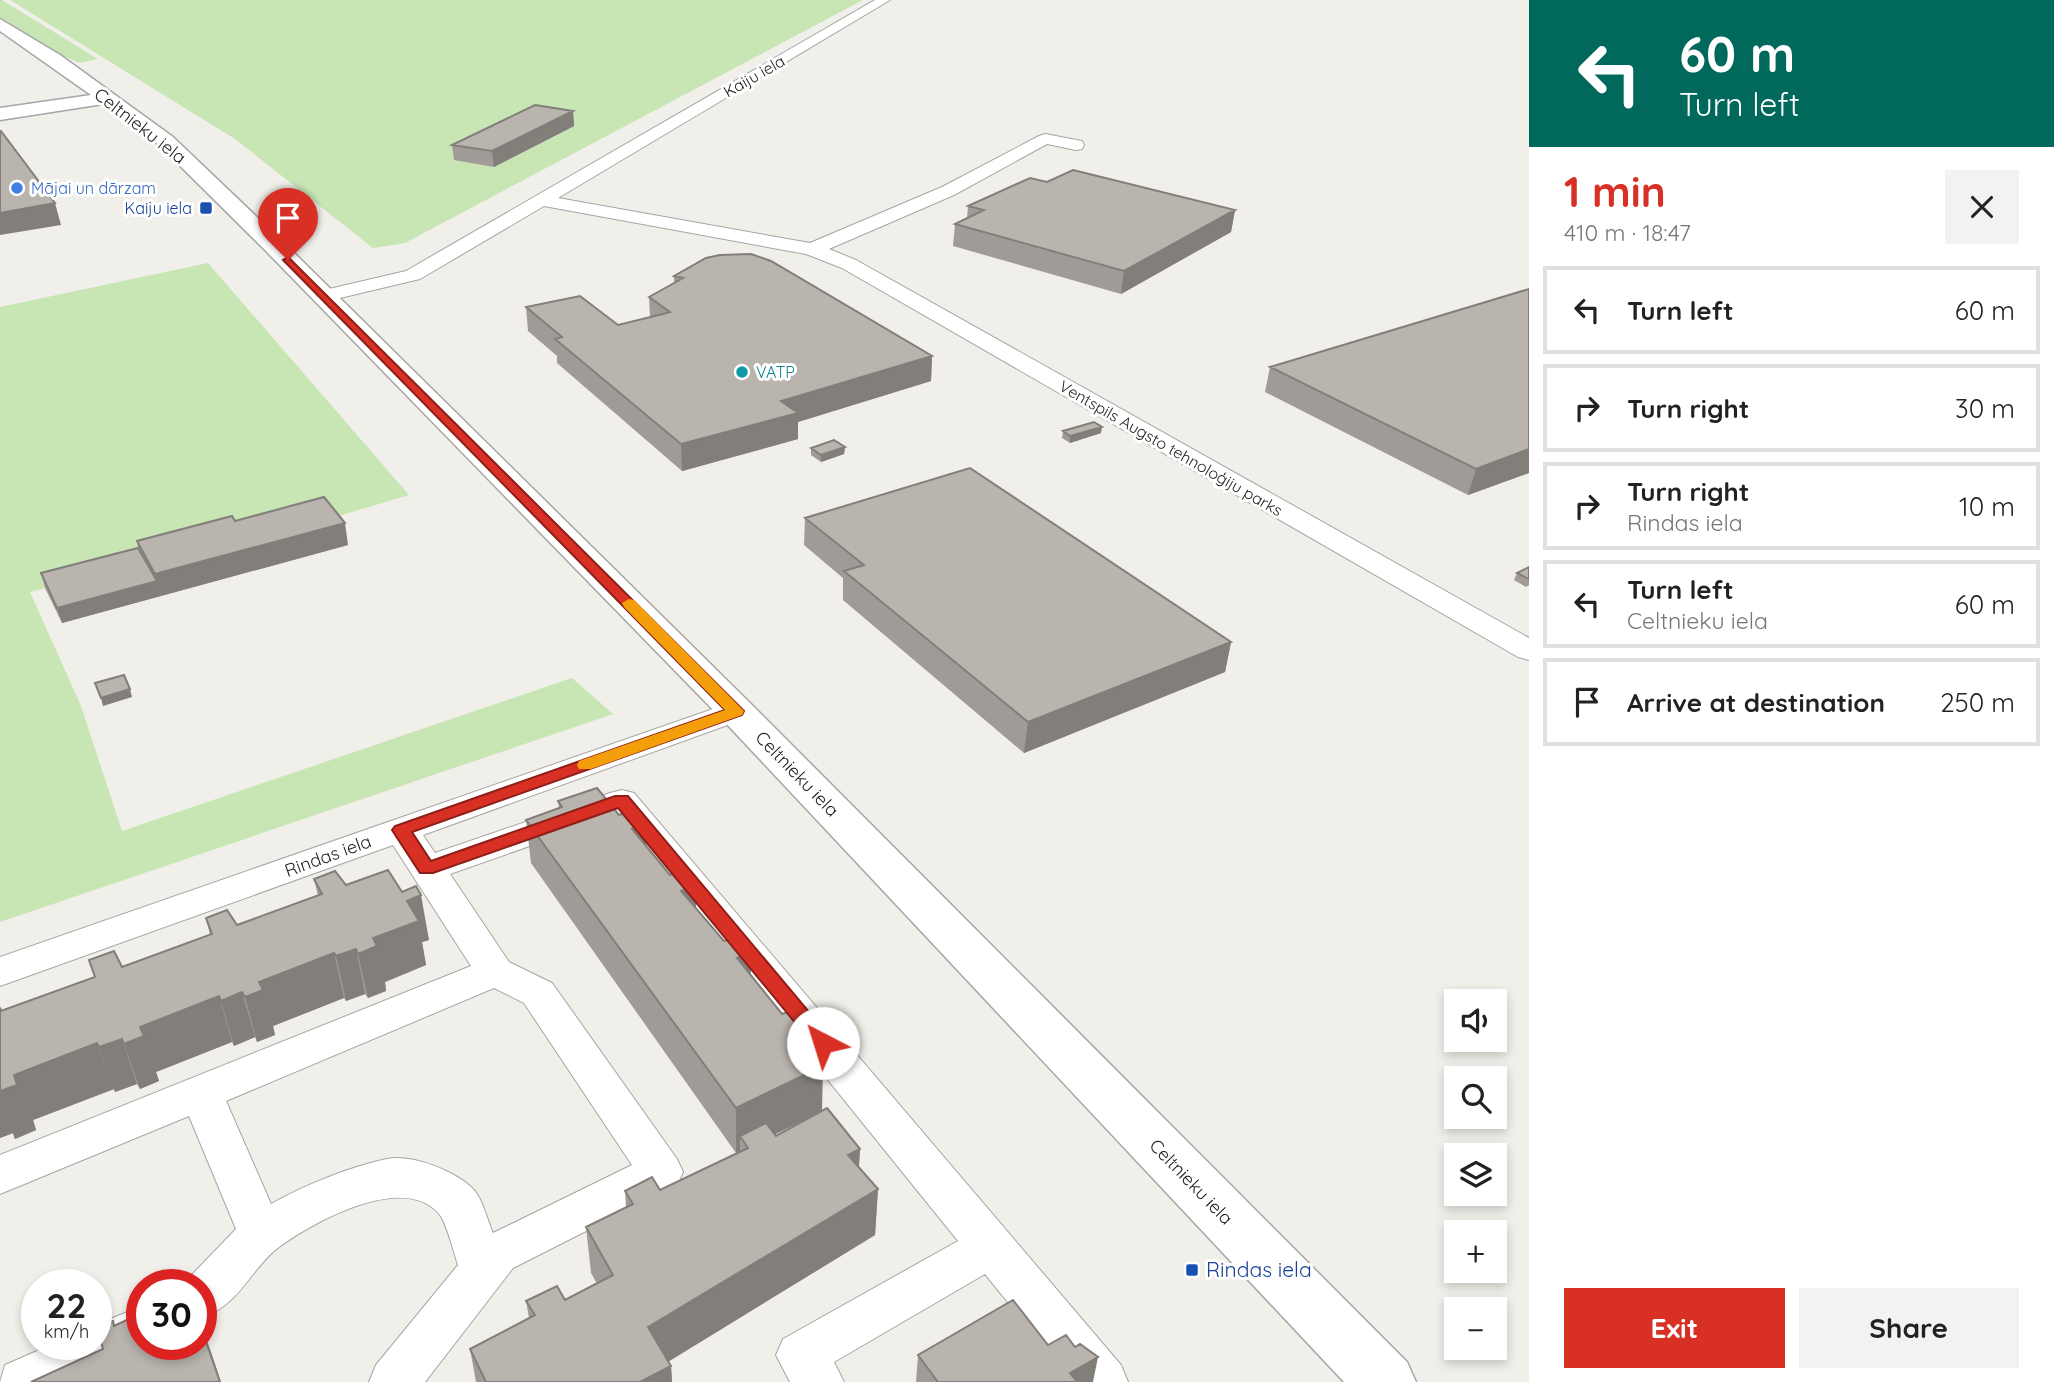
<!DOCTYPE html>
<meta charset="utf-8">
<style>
:root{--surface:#fff;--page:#f2f2f2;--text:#222;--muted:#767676;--line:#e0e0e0;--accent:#d93025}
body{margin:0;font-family:Quicksand,sans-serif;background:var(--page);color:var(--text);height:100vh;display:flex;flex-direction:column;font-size:26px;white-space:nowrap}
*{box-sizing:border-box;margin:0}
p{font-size:23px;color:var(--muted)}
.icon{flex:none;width:38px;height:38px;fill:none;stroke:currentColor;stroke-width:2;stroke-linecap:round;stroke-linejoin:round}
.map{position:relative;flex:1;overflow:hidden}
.panel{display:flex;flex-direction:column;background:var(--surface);width:525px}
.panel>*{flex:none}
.hud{background:#00695c;color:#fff;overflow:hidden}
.fabs{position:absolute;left:1444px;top:989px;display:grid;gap:14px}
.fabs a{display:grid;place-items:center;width:63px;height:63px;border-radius:0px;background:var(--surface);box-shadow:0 4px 10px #0003;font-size:35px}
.speed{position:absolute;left:21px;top:1269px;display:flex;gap:14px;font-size:35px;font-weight:700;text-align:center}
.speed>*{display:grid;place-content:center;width:91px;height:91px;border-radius:50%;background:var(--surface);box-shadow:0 4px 10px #0003;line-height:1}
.speed small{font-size:18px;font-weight:400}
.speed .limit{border:10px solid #d22;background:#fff;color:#111}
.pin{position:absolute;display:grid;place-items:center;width:60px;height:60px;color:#fff;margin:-72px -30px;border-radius:50% 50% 50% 0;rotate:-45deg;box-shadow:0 0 7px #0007}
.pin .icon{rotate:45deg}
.me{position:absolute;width:77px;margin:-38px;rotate:320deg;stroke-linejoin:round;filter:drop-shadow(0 0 5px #0008)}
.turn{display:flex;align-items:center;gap:24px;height:147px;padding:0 35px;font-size:32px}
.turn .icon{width:91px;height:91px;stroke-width:2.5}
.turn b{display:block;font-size:49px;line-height:60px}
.round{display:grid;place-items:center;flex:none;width:74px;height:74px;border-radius:0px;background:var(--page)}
.headline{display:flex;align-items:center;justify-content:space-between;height:119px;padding:0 35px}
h1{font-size:42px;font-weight:700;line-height:52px;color:var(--accent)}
.button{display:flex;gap:14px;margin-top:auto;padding:14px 35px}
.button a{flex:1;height:80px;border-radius:0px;background:var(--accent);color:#fff;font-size:28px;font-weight:700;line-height:80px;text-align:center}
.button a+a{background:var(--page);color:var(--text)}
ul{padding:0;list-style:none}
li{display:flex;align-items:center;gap:21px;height:88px;margin:0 14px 10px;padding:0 21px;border:4px solid var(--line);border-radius:0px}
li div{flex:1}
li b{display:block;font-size:26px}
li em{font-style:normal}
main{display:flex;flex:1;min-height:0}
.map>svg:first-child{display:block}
.grass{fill:#c8e5b4}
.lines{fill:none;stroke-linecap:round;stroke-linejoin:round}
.minor-casing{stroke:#a5a5a5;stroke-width:2}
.tertiary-casing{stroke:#a5a5a5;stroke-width:3}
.minor{fill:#fff;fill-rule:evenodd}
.tertiary{fill:#fff;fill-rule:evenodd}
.wall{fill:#a09b96;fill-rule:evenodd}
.shaded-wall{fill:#827e7a}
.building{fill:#bab4ae;stroke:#827e7a;stroke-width:2}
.route{fill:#d93025;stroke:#8d1f18;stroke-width:2}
.slow{fill:#f59e0b}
.shop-dot{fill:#3f7fe0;stroke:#fff;stroke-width:2.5}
.transit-dot{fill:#1a4fb4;stroke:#fff;stroke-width:2.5}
.culture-dot{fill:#0f9aa8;stroke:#fff;stroke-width:2.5}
.labels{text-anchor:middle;stroke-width:6;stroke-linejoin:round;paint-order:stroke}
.far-street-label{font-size:16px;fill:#212121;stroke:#fff}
.far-shop-label{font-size:16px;fill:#366cbe;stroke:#fff;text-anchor:start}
.far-transit-label{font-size:16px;fill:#164399;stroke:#fff;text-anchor:end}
.far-culture-label{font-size:16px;fill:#0d838f;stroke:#fff;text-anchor:start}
.street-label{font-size:18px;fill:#212121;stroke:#fff}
.near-transit-label{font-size:21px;fill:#164399;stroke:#fff;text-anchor:start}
</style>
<main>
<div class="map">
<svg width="1529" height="1382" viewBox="0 0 1529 1382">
<rect width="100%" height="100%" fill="#f1efe9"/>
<path class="grass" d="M0,0H2L98,59L80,63L56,53L0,17Z
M10,0H863L405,243L373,248L235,139Z
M208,263L409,495L328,519L237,538L30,592L81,706L122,831L572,678L613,714L0,922V307Z"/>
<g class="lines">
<g class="minor-casing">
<path id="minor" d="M875,0H890L558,198L810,243L942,187L1039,136L1045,134L1082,141L1084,145L1082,149L1076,150L1047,144L954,195L829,249L856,260L1529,638V660L1518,657L842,268L806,254L544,206L420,279L323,302L316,300L313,296L316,292L406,271Z
M736,701L747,704L752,711L747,718L423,835L435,853L610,793L622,790L634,793L1121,1365L1128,1382H1072L985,1274L834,1362L844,1382H790L776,1355L783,1339L958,1241L615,816L450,874L509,962L552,983L677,1159L683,1172L677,1185L513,1268L425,1382H369L376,1365L458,1265C454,1253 447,1225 440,1215C405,1171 313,1222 279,1247C249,1270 241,1304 201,1318V1284H183L236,1229L189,1116L0,1194V1155L471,966L393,845L0,986V957ZM494,988L524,1003L632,1165L493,1233C487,1220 483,1199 473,1189C456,1171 411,1154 387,1159C349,1167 305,1185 271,1204L226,1101Z
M142,1306V1344H159L77,1382H0L5,1365L53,1344H96V1325Z"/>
</g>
<g class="tertiary-casing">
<path id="tertiary" d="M0,19L60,55L173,137L282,241L750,703L1407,1362L1416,1382H1344L722,719L266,251L159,145L103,104L0,120V108L91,95L0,31Z"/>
</g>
<use href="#minor" class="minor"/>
<use href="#tertiary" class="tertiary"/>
</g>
<path class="wall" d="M573,111L574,126L494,167L454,160L452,145Z
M1047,182L1235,210L1231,232L1121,294L953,246L955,224L967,218L968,206Z
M706,258L932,356L931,381L798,422V439L682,471L557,363V356L528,331L526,307L618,325L650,317L649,297L674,283V276Z
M1529,289V473L1468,495L1265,392L1270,367Z
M1063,431L1101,433L1070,443L1062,438Z
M845,447L844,454L821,462L811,455V448Z
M805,518L1231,642L1225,672L1024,753L843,600V578L804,545Z
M235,521L348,545L62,623L45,588L41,573L138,548L137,541Z
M1529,567V585L1526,587L1514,580L1517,573Z
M558,801L619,815L670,875L695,885L696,908L724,941L750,953L751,976L782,1014L811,1027L810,1050L822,1111L860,1149L859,1167L878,1189L875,1235L668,1362L671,1366L672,1382H476L470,1349L529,1318L526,1301L565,1300L597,1284L591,1273L586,1227L626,1208L625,1191L660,1190L740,1152V1151L736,1153L531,863L526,820L559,808ZM812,1116L776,1136L774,1134Z
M314,879L346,885L429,940L422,942L426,965L385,982L386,991L368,998L365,994L346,1001L344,998L273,1026L275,1035L257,1042L255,1037L234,1046L232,1042L156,1072L159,1081L140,1089L137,1084L115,1092L114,1089L33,1120L36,1130L15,1139L13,1133L0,1138V1006L2,1010L210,935L206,918L237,925L318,896Z
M918,1355L1093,1382H916Z"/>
<path class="shaded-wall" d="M573,111L574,126L494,167L492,151Z
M55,203L61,225L0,235V213Z
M1235,210L1231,232L1121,294L1124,271Z
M932,356L931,381L798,422V439L682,471L681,444L781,401Z
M1102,427L1101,433L1070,443V436Z
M845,447L844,454L821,462V455Z
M1529,449V473L1468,495L1476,469Z
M345,523L348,545L62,623L57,608L157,581L155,574Z
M1231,642L1225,672L1024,753L1028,722Z
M130,689L132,697L103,706L101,698Z
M645,824L648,868L632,829Z
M695,885L697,930L681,891Z
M421,895L429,940L422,942L426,965L385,982L386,991L368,998L358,954L407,901Z
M356,949L365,994L346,1001L336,956Z
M334,953L344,998L273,1026L275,1035L257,1042L245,997L259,982Z
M750,953L751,998L737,958Z
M242,992L255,1037L234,1046L221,1001Z
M219,996L232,1042L156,1072L159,1081L140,1089L124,1044L140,1027Z
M811,1027L810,1072L823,1066L822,1111L748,1148L740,1136V1151L736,1153V1108L797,1033Z
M122,1039L137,1084L115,1092L99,1047Z
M97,1043L114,1089L33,1120L36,1130L15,1139L13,1133L0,1138V1091L14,1075Z
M860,1149L857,1194L848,1155Z
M878,1189L875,1235L651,1372L648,1327Z
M201,1326L211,1352L221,1382H220Z
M1098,1357L1093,1382H1068L1070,1373Z
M671,1366L672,1382H640Z"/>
<path class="building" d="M535,105L573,111L492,151L452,145Z
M1,131L55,203L0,213V132Z
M1073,170L1235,210L1124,271L955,224L984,210L968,206L1030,178L1047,182Z
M751,254L771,261L932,356L781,401L798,413L681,444L555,339L562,337L526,307L580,296L618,325L663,314L670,312L649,297L683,278L674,276L706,258L720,255Z
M1529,289V449L1476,469L1270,367Z
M1094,422L1102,427L1070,436L1063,431Z
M834,440L845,447L821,455L811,448Z
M970,468L1231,642L1028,722L844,571L864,565L805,518Z
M324,497L345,523L155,574L137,541L232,516L235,521Z
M138,548L157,581L57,608L41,573Z
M1529,567V579L1517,573Z
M124,675L130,689L101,698L95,683Z
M597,788L619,815L634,810L645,824L632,829L670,875L683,870L695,885L681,891L724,941L737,936L750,953L737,958L782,1014L796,1009L811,1027L797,1033L823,1066L736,1108L526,820L562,807L558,801Z
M388,870L402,892L416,886L421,895L407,901L419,921L373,938L377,946L358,954L356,949L336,956L334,953L259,982L263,990L245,997L242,992L221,1001L219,996L140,1027L144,1036L124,1044L122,1039L99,1047L97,1043L14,1075L17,1085L0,1091V1008L1,1011L95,977L89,960L114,951L122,967L212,934L206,918L227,910L237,925L322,894L314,879L335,871L346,885Z
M827,1108L860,1149L848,1155L878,1189L648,1327L671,1366L640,1382H486L470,1349L535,1315L526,1301L557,1286L565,1300L613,1275L586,1227L633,1204L625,1191L652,1177L660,1190L748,1148L740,1136L766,1123L776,1136Z
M1013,1300L1048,1345L1066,1335L1075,1347L1080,1344L1098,1357L1070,1373L1077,1382H938L918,1355Z
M129,1319L134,1334L142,1331V1344H201V1327L220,1382H31L103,1349L97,1328L113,1321L114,1326Z"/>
<path class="route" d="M288,257L744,711L742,715L412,832L431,861L615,796H628L830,1037L833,1043L830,1048L823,1051L816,1048L618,808L433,873H420L392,830L395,826L725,710L285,262L283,260Z"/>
<path class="slow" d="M629,599L634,600L744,711L742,715L591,769H579L577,765L579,761L725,710L624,607L622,603Z"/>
<circle class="shop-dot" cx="17" cy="188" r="7"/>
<g class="transit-dot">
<rect x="199" y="201" width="14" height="14" rx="3.5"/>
<rect x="1185" y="1263" width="14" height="14" rx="3.5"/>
</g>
<circle class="culture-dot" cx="742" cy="372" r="7"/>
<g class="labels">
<g class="far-street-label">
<text transform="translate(754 76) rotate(-30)" y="6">Kaiju iela</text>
<text transform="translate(1171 448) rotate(30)" y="6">Ventspils Augsto tehnoloģiju parks</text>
</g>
<g class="far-shop-label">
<text x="31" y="194">Mājai un dārzam</text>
</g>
<g class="far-transit-label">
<text x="192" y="214">Kaiju iela</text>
</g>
<g class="far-culture-label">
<text x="756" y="378">VATP</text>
</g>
<g class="street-label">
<text transform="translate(140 126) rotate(38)" y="6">Celtnieku iela</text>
<text transform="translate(797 774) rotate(46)" y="6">Celtnieku iela</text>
<text transform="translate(328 856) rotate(-20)" y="6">Rindas iela</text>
<text transform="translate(1191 1182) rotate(46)" y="6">Celtnieku iela</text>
</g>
<g class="near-transit-label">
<text x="1206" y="1277">Rindas iela</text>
</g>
</g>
</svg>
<div class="fabs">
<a><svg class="icon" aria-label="sound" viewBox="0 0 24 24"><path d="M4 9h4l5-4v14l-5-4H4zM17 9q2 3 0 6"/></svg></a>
<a><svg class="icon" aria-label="search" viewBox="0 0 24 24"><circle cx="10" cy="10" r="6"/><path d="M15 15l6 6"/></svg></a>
<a><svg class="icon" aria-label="layers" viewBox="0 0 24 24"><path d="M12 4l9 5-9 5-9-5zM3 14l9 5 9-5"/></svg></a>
<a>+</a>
<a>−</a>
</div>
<div class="speed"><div>22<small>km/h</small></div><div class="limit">30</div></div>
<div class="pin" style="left:288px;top:260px;background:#d93025"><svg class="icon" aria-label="arrive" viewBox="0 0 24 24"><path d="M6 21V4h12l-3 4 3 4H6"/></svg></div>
<svg class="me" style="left:823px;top:1043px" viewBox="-20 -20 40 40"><circle r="19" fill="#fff"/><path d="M0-13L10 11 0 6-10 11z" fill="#d93025"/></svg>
</div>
<section class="panel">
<div class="hud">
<div class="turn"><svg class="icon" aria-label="left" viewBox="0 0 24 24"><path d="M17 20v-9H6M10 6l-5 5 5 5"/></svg><div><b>60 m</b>Turn left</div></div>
</div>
<div class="headline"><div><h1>1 min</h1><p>410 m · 18:47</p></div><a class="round"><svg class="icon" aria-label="close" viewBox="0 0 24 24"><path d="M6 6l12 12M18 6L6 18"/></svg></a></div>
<ul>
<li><svg class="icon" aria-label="left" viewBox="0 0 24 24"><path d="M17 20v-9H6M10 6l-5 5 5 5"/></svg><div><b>Turn left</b></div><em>60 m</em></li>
<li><svg class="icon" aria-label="right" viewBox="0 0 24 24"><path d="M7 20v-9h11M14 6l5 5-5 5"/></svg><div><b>Turn right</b></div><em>30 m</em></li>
<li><svg class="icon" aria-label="right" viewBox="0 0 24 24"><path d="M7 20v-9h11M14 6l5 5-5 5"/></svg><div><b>Turn right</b><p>Rindas iela</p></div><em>10 m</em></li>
<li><svg class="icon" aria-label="left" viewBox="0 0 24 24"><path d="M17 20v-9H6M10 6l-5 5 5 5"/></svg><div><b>Turn left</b><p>Celtnieku iela</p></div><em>60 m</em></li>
<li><svg class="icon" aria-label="arrive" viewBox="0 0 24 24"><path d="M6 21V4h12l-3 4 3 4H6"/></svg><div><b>Arrive at destination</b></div><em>250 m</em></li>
</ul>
<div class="button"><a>Exit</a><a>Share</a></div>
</section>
</main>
